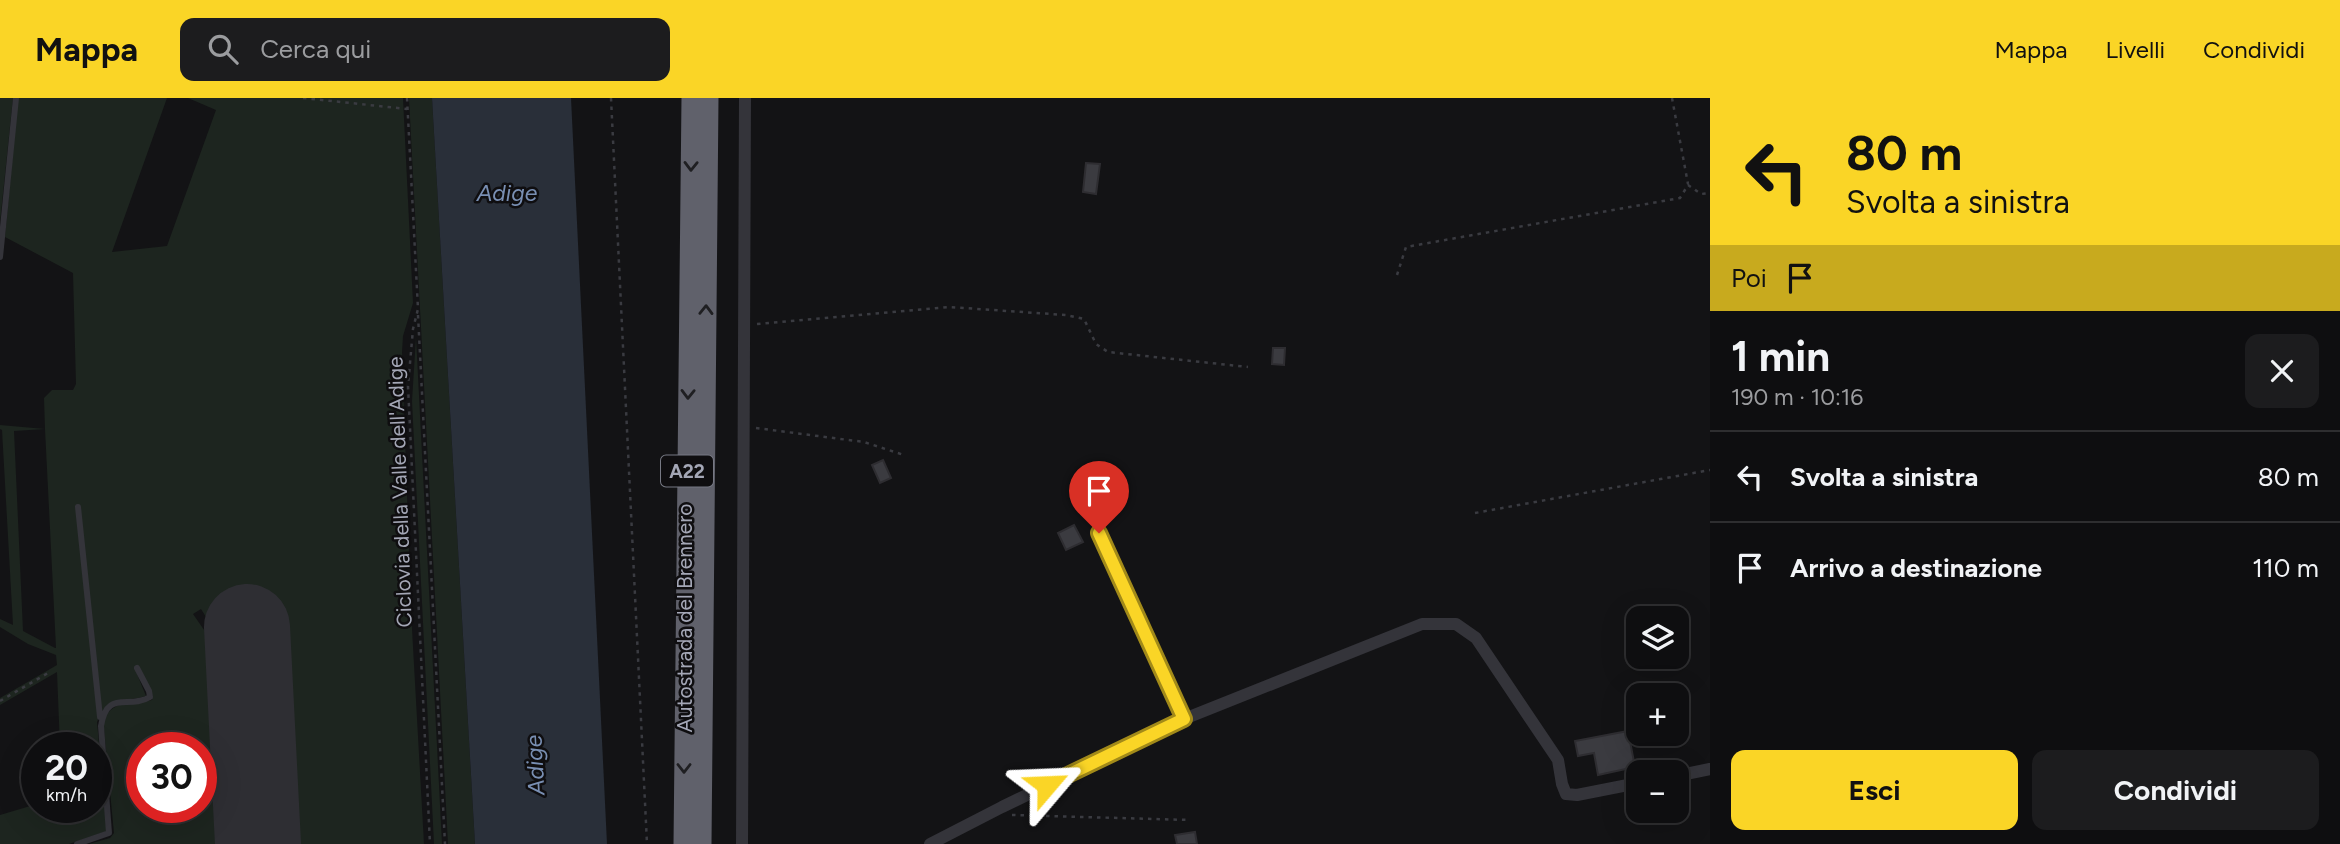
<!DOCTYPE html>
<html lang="it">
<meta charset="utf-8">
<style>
:root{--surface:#0e0e10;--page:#1c1c1e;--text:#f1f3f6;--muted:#9b9c9f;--line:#2e2e30;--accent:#fad526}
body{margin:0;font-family:Figtree,sans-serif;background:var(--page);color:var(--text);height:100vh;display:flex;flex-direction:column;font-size:26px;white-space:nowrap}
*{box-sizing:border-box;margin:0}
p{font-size:23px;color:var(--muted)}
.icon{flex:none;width:38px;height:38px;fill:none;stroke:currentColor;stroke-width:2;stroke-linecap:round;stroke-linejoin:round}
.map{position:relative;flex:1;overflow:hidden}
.details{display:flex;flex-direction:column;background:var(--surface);width:630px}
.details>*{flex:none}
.top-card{background:#fad526;color:#111;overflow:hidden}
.controls{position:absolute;left:1626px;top:508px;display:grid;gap:14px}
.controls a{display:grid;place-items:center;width:63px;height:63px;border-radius:14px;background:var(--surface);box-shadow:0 7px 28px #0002,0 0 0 2px var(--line);font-size:35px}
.speed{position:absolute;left:21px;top:634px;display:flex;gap:14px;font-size:35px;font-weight:700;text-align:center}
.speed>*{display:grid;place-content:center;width:91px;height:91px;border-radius:50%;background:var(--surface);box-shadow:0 7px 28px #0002,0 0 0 2px var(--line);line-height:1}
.speed small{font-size:18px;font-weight:400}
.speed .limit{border:10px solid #d22;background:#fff;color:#111}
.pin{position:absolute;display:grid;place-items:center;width:60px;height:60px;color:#fff;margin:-72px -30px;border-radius:50% 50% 50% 0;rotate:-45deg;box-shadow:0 0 7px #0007}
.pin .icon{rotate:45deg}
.me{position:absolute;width:77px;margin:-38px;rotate:64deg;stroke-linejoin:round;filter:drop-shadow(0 0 5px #0008)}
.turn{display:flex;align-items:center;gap:24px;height:147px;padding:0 21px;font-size:32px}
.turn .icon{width:91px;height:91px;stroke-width:2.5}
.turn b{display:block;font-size:49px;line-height:60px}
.then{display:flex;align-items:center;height:66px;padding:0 21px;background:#0003;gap:14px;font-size:26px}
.round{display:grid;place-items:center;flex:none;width:74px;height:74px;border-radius:14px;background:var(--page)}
.summary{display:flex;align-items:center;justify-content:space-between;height:119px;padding:0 21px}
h1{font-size:42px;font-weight:700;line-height:52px}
.cta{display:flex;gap:14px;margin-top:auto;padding:14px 21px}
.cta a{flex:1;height:80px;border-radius:14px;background:var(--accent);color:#111;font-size:28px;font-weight:700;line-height:80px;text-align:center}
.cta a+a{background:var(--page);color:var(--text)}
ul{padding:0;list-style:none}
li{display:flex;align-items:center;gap:21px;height:91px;padding:0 21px;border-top:2px solid var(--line)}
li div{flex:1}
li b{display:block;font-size:26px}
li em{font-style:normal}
header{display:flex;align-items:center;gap:42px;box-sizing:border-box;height:98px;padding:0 35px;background:var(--accent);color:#111}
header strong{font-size:33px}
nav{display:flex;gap:38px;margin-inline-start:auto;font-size:24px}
.search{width:490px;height:63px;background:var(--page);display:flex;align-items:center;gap:18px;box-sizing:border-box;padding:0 24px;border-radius:14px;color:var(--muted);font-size:26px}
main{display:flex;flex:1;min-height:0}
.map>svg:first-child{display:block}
.green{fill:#1d251f;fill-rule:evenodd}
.water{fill:#292f39}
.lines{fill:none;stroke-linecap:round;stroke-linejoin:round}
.runway{stroke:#2e2e33;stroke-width:86}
.building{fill:#3b3b40;stroke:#2e2d31;stroke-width:2}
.path{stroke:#3a3b41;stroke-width:2.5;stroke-dasharray:3.5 5;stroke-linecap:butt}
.service{stroke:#34343a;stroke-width:6}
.minor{stroke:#34343a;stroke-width:12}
.motorway{stroke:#60616b;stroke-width:21}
.oneway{stroke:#1f1f22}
.route-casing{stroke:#a28a19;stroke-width:18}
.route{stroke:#fad526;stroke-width:12}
.labels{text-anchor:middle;stroke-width:5;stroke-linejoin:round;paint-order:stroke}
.shield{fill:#0f0e10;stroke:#777984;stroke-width:2}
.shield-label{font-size:19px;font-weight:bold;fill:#a4a7b6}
.street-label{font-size:21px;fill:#a4a7b6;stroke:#0f0e10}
.water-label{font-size:23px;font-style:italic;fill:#798fb3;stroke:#0f0e10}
</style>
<header>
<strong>Mappa</strong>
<div class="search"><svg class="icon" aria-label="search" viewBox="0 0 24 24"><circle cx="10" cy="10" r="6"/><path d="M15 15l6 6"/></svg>Cerca qui</div>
<nav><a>Mappa</a><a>Livelli</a><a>Condividi</a></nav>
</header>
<main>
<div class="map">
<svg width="1710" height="746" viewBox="0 0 1710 746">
<rect width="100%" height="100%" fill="#131315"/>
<path class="green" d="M0,0H13L0,124Z
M18,0H167L112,154L167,148L216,12L188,0H403L413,205L403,238L402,254L411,513L424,746H288L277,527L213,530L201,511L193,516L218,552L228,746H89L110,740L114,735L103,621C117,600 130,608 152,602L153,598L135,571L146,598C120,606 109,594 97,624L107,733L69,746H0V717L37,706V709H96V649H60L57,574L0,607V600L57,567L56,557L28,546L0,529V521L13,527L2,332L0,331V327L45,331L44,300L52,292H73L76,286L73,175L5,139ZM45,331L56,550H55L23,533L14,333ZM142,649H201V709H142Z
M409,0H432L475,746H448Z
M416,239L442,746H434L412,303Z"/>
<path class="water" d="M432,0H571L607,746H475Z"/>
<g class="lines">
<path class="runway" d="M247,529L258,746"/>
</g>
<path class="building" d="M1086,65L1100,66L1096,96L1083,94Z
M1273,250H1285L1284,267L1272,266Z
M883,362L891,380L880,385L872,367Z
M1074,427L1083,444L1066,452L1058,435Z
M1628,633L1635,669L1598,677L1594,655L1578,658L1575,643Z
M1195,734L1197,746H1177L1175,737Z"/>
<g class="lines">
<path class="path" d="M303,0L407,11
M407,0L418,211L413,231L408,288L430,746
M611,0L647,746
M1672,0L1688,86
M1397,177L1406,149L1680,100L1688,87L1701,96L1710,95
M418,217L445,746
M757,226L949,209L1066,217L1084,221L1096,246L1108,254L1248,269
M756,330L864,344L904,357
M1475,415L1710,372
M0,603L48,575
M1012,717L1190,722"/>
<path class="service" d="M0,159L16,0
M78,409L100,619
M1099,435L1184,621
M77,746L109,735L101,628C107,591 128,612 150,599L149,593L137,570"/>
<path class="minor" d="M1676,678L1710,671
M742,746L745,0
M930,746L1002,709L1184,621L1422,526H1456L1476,540L1558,662L1562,686L1566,696L1577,697L1638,685"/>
<path class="motorway" d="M684,746L692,0
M701,746L708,0"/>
</g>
<defs><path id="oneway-chevron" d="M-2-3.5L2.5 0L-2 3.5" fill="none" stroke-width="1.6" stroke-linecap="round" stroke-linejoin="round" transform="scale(1.75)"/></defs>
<g class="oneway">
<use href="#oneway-chevron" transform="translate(691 68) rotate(91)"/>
<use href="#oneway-chevron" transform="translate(706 212) rotate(-89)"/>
<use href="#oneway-chevron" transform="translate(688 296) rotate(91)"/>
<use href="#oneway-chevron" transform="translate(684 670) rotate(90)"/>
</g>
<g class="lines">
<g class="route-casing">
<path id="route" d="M1047,687L1184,621L1099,435"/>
</g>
<use href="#route" class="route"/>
</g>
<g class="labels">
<rect class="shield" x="661" y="357.5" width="52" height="31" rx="5"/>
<g class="shield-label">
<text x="687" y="380">A22</text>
</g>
<g class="street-label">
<text transform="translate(400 394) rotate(-92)" y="7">Ciclovia della Valle dell'Adige</text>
<text transform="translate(685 520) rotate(-90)" y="7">Autostrada del Brennero</text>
</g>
<g class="water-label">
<text x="507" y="103">Adige</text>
<text transform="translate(535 667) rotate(-93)" y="8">Adige</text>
</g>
</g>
</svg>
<div class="controls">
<a><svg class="icon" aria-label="layers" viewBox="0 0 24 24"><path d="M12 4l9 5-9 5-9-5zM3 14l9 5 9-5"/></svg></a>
<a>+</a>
<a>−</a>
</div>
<div class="speed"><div>20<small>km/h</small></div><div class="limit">30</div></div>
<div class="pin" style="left:1099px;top:435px;background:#d93025"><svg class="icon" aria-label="arrive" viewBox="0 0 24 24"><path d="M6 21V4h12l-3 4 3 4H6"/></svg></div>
<svg class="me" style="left:1047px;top:687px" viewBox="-20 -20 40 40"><path d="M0-17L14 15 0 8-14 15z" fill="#fad526" stroke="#fff" stroke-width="4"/></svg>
</div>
<section class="details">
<div class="top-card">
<div class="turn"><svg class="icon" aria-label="left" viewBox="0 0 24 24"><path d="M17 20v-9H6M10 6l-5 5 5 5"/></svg><div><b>80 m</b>Svolta a sinistra</div></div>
<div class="then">Poi<svg class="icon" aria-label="arrive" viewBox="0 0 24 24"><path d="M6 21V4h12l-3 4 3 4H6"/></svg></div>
</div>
<div class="summary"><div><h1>1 min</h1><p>190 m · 10:16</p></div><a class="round"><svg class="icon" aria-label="close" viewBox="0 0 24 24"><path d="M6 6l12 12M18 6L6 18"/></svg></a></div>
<ul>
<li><svg class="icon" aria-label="left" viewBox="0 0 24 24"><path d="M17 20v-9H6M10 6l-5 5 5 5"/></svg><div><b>Svolta a sinistra</b></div><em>80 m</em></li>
<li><svg class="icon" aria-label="arrive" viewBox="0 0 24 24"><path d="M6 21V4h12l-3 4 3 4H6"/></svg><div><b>Arrivo a destinazione</b></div><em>110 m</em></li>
</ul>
<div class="cta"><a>Esci</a><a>Condividi</a></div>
</section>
</main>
